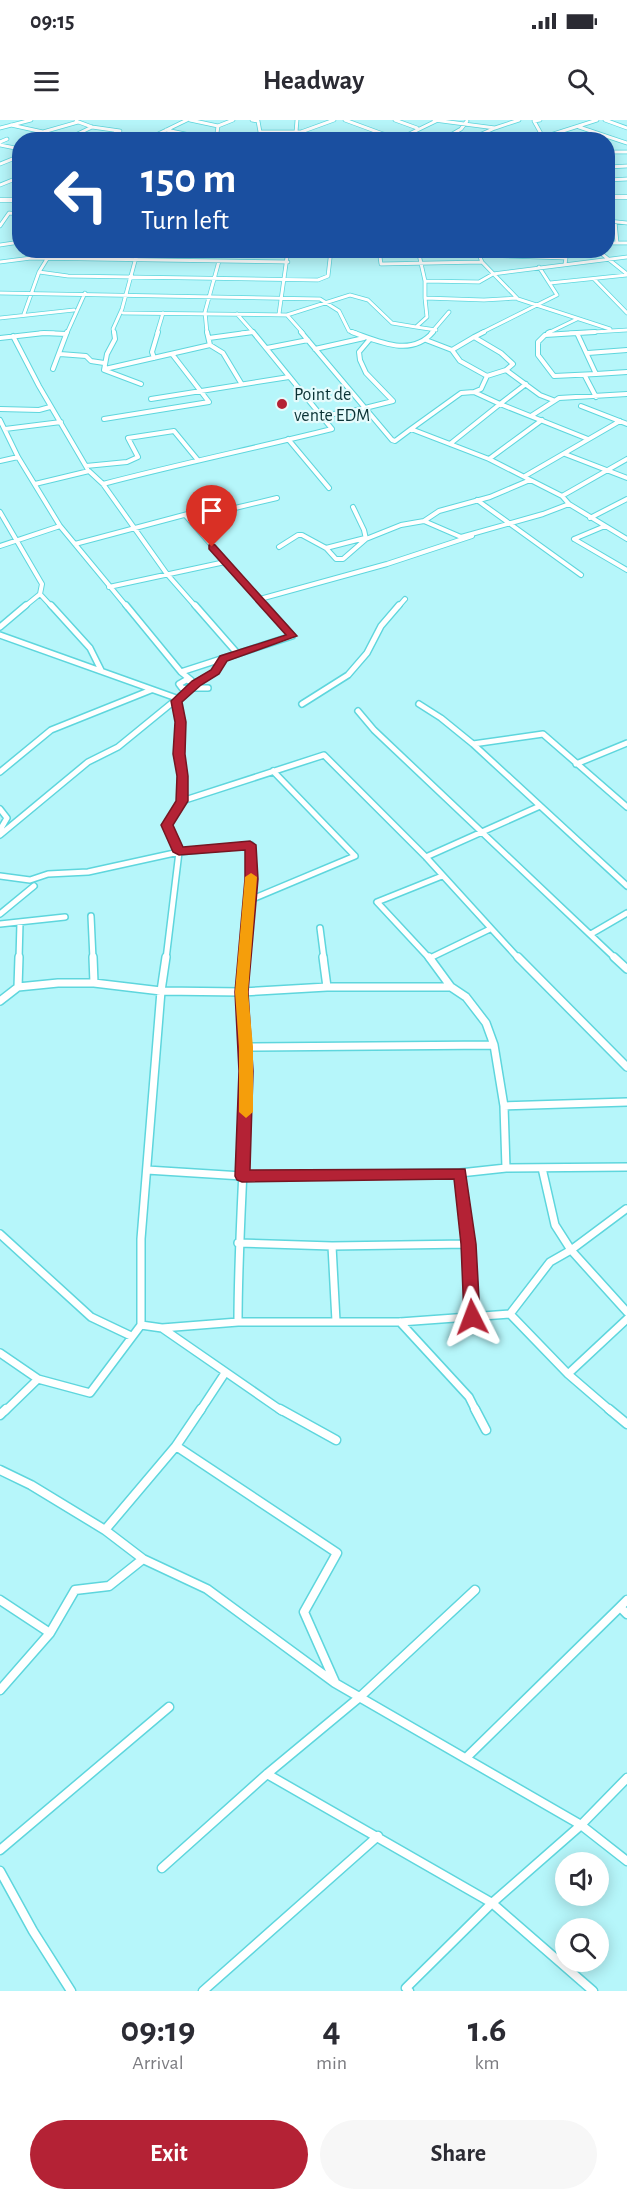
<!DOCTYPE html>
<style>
:root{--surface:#fff;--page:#f7f7f7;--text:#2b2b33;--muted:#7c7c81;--accent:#b42235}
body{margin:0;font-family:"Alegreya Sans",sans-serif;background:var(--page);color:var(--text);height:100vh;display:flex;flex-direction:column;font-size:22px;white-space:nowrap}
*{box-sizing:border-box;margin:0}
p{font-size:20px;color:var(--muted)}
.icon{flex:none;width:33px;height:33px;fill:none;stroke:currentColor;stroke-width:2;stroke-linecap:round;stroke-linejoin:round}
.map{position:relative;height:1871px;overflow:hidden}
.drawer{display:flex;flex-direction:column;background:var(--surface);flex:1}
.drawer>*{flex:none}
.guide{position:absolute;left:12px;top:12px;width:603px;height:126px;border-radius:24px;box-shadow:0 3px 15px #0003;background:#1a4fa0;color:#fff;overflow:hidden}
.controls{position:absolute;left:555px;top:1732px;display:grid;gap:12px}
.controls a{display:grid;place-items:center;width:54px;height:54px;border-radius:50%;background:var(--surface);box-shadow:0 3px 15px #0003;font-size:30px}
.pin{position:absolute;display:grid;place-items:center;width:51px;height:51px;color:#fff;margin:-62px -26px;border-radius:50% 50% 50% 0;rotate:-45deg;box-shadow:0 0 6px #0007}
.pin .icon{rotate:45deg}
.me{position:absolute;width:66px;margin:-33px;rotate:357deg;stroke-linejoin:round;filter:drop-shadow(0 0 4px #0008)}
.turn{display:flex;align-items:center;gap:21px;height:126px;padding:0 30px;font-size:27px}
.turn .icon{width:78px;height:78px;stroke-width:2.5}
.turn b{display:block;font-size:42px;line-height:51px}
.eta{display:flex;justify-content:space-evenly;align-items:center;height:102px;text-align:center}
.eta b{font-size:36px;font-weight:600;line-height:42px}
.action{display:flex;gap:12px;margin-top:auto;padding:12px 30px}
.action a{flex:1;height:69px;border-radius:36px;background:var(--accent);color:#fff;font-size:24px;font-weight:600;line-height:69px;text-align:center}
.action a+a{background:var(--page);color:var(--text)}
.status{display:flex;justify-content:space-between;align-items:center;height:42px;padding:0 30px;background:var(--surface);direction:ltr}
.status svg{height:16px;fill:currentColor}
header{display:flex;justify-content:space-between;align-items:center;height:78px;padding:0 30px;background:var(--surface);font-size:27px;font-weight:600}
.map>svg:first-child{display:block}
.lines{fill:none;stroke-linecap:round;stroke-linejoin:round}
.minor-far4-casing{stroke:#5ed6dd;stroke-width:4.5}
.minor-far3-casing{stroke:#5ed6dd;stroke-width:6}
.minor-far2-casing{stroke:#5ed6dd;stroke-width:8}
.minor-far1-casing{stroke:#5ed6dd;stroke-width:10}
.minor-casing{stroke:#5ed6dd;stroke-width:11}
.secondary-casing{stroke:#5ed6dd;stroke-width:6}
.minor-far4{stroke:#fff;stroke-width:3}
.minor-far3{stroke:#fff;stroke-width:4}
.minor-far2{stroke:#fff;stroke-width:5}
.minor-far1{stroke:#fff;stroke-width:7}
.minor{stroke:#fff;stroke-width:8}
.secondary{stroke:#fff;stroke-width:4.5}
.route{fill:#b42235;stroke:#751622;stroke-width:1.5}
.slow{fill:#f59e0b}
.poi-dot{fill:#b42235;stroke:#e6fbfc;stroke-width:2}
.labels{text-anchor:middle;stroke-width:4.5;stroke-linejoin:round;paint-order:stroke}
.far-poi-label{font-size:18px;fill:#0b3235;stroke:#e6fbfc;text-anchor:start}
</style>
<div class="status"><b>09:15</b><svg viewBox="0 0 49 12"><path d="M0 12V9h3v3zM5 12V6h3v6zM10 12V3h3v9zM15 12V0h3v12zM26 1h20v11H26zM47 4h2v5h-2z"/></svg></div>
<header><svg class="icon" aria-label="menu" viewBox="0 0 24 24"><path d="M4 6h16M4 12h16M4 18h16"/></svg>Headway<svg class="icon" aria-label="search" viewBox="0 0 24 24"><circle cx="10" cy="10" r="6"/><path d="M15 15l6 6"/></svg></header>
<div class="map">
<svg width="627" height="1871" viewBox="0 0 627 1871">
<rect width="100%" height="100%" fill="#b6f6fa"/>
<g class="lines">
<g class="minor-far4-casing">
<path id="minor-far4" d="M190,0L218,6
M252,0L258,1L260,12L258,20
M345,0L383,14L414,20
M395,0L417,8
M434,0L495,8L519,0
M540,0L534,1L544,19
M605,0L627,8
M76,1L92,7L120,11
M11,5L43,12L78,2
M579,7L627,23
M0,8L31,0
M166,10L214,20
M260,12H301L334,0
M296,12L297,0
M301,12L296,16L383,14
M403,17L436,1
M544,17L597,0
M65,20L92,7
M101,20L119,11
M167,20L154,16L187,0
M216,20L218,6L233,0
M442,20L461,9L467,1
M468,20L495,8
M0,22L7,19
M0,25L20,29
M608,32H627
M0,44L20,36
M608,47L627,46
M608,60L627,59
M0,65L20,57
M608,101L627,103
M615,102L617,123
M0,106L9,93L20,94
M608,123H627
M0,125L20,122
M379,130L381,144L482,142
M418,130L425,161V178L484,180L517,178
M477,130L482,142L518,179L610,209
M597,130L627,154
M479,135L566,138L565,144
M0,142L31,138L288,142
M39,152L68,156L318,160L328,156L331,130
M594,159L627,193
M425,161L479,162L493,154L627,137
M550,163L627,155
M0,173L320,179L339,191L349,211L356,213
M425,178L427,197L416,207L436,210
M123,193L287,195L350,175L368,180L392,203L416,207
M24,194L39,152L47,139
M237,194L253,212L242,213
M279,194L288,130
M287,195L303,213
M0,198L74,190
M40,213H54
M67,213L85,173
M114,213L113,209L122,189L138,130
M157,213L163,193
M207,213L205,192L219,141
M431,213L449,192
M481,213L557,175L539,147
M548,213L577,199
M570,213H577
M577,213L627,210"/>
</g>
<g class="minor-far3-casing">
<path id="minor-far3" d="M114,212L115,219L107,234L104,250L141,264
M207,212L210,225
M301,212L392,320L395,321L411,309L489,339L562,376L569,384L627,419
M352,212C378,221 411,238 433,212
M548,213L550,212
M577,213L596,254L554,256L538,235V222L545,215Z
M577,213L595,212
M13,216L39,266L87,348
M0,218L44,213L66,214
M209,218L253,212
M426,220L452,230L460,241L487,256
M267,228L308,220
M315,229L364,218
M452,230L474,217
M588,233L627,230
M60,234L86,236L91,241L104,243
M154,238L152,232L158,212
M53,249L67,212
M105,249L210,225L223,233L241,263
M506,250L540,275L553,280
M596,254L627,252
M585,256L596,277
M151,279L289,257
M500,284L588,319
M500,284L526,264
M581,286L627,304
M0,289L39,290L50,287
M321,295L345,293L393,281L366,253L360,240L359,232L370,219
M531,296L559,278L627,274
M104,299L209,282L172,234
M0,300L18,337L60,406L127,487
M5,309L61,302
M411,309L461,273L474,272
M288,319L329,368
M450,324L500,284L474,272L481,269L487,256L506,250L513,244L501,233L474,217L484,212
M565,334L627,358
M489,339L542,300
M0,341L18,337
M86,346L127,342L138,337L128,318L174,311L197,339
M525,356L620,301
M35,364L89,351L103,364L167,454L196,487
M103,364C179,344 256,328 332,309L253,212
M562,376L627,339
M477,380L581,455
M353,387L364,410L366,419
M0,392L42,464L40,474L52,487
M186,396L266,487
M590,398L627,379
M424,401L461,417L543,394L569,384
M574,419L627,450
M574,419L605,406
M75,424L199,391L235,388L277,378
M0,426L60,406
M279,427L298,415H302L326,428L336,439H343L366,419L401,405L424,401L439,391L490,377L530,360
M326,428L365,418
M109,467L225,442
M260,479L387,444L472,416
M24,487L40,474
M398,487L405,479"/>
</g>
<g class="minor-far2-casing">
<path id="minor-far2" d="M51,485L90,528L101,550
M126,485L181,552L191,560
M195,485L237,533
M0,507L26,485
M0,515L179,579
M181,552L292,516L265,485
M186,560L195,562V566L189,569L182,568L179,564Z
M196,563L215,552L223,539
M194,568H208
M302,584L348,555L367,533L381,506L399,485
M419,584L441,598L473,624L627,766
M358,591L374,610L616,839
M473,624L543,614L627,687
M576,644L627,623
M0,652L51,610L151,570
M182,681L324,635L426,737L519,839
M0,689L7,698L0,710
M0,715L88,642L118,627L189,569
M426,737L540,686
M0,756L30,760L48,754L88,752L179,732L251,725V759L245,839
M250,780L355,736L273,651
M0,794L34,766
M91,796L93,839
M0,804L65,797
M320,808L324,839
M591,814L627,793
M430,838L490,809
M19,839L20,803
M166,839L179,732L167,705L182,681L179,634L181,602L177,581
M430,839L377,782L442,756"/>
</g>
<g class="minor-far1-casing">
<path id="minor-far1" d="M93,837L94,863
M323,837L327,867
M429,837L451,867L466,877L486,903L494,925L504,986L506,1048
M518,837L627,947
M614,837L627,849
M18,867L19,837
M0,881L18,867L58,863H94L161,871L242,872L327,867H451
M246,927L494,925
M504,986L627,982
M542,1048L555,1105L571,1130L627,1192
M147,1050L242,1056L460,1053L506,1048L627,1047
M460,1053L468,1124L472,1197
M0,1114L91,1197L131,1216
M238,1123L332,1126L468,1124
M332,1126L336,1201
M510,1194L550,1142L571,1130L626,1089
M238,1202C238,1126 244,1050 246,974C247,928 241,883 245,837
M400,1202L469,1277L476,1291
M141,1205L162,1208L282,1291
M162,1208L238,1202H400L510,1194L568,1254L611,1291
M0,1233L38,1259
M568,1254L627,1199
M5,1291L38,1259L90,1273L141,1205V1119L161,871L166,837
M200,1291L225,1253"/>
</g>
<g class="minor-casing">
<path id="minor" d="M201,1289L176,1326L105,1410L143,1439L207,1469L335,1563L581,1705L627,1741
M280,1289L336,1320
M475,1289L486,1310
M609,1289L627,1304
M0,1295L6,1289
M176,1326L337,1433L304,1492L335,1562
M0,1350L31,1365L105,1410
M0,1480L50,1513
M627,1480L620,1487L627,1494
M0,1570L50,1513L75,1470L109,1466L143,1439
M467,1637L620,1487
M267,1654L492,1783L593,1871
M0,1730L169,1587
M162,1748L267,1654L361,1576L475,1470
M0,1751L33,1811L71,1871
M203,1871L378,1716
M409,1871L406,1868L492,1783L581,1705L627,1658"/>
</g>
<g class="secondary-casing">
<path id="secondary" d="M608,77H627
M0,80H20"/>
</g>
<use href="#minor-far4" class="minor-far4"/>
<use href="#minor-far3" class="minor-far3"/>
<use href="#minor-far2" class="minor-far2"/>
<use href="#minor-far1" class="minor-far1"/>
<use href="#minor" class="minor"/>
<use href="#secondary" class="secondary"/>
</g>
<path class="route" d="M212,424L215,425L297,516L227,541L219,554L201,565L182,582L186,602L185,634L188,656V681L173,705L183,727L250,721L256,725L258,759L248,872L253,951L250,1050L465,1049L476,1124L480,1197L477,1202L472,1204L466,1202L464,1197L461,1124L454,1059L242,1062L237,1060L235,1056L239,951L235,872L245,759V730L179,735L173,732L161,705L176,681L177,656L173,634L175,602L171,581L192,561L211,550L220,536L286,515L209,429V425Z"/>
<path class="slow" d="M251,753L257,757L248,872L253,927V992L246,998L239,992V927L235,872L245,757Z"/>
<circle class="poi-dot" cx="282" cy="284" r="6"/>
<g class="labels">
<g class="far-poi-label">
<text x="294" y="280">Point de<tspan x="294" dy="21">vente EDM</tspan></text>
</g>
</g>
</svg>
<div class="controls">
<a><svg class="icon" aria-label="sound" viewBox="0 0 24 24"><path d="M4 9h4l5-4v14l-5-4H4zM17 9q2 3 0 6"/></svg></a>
<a><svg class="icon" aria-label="search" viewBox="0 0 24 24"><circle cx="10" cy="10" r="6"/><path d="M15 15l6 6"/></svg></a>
</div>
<div class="pin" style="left:212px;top:427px;background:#d93025"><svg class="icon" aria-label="arrive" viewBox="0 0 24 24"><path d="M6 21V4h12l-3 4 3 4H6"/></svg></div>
<svg class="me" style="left:472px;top:1197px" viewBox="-20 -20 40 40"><path d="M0-17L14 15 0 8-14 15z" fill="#b42235" stroke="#fff" stroke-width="4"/></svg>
<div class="guide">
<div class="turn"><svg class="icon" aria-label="left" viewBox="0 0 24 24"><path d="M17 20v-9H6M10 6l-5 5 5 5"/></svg><div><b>150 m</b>Turn left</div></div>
</div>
</div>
<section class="drawer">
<div class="eta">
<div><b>09:19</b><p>Arrival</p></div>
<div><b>4</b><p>min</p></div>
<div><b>1.6</b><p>km</p></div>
</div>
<div class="action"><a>Exit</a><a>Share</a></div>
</section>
